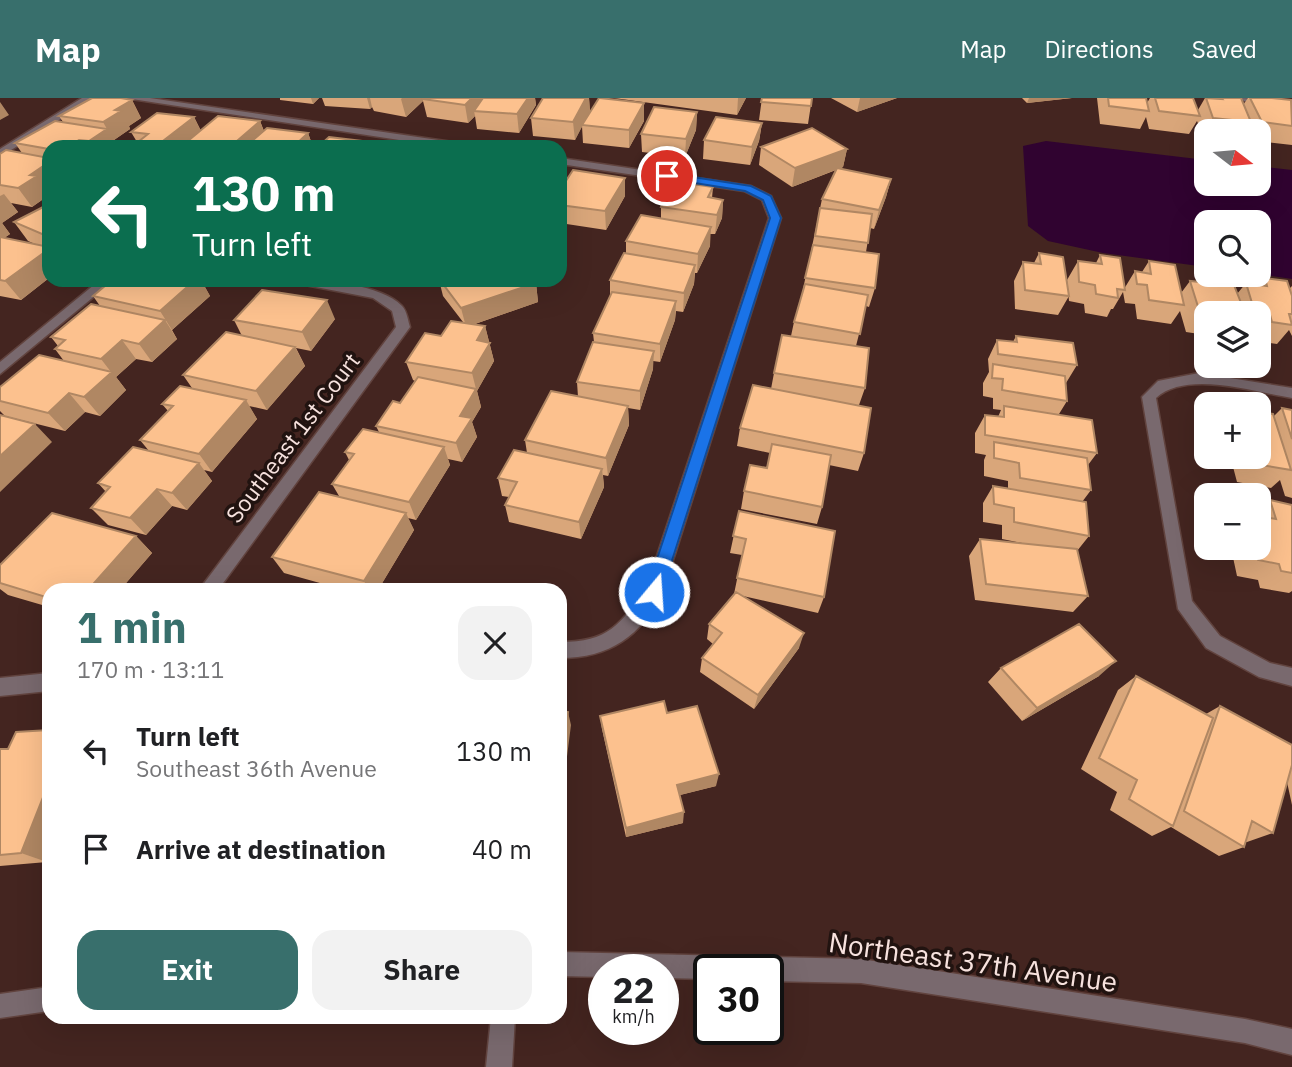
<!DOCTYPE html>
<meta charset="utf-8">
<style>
:root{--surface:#fff;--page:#f2f2f2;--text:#202124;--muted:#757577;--accent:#386f6c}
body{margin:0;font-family:"IBM Plex Sans",sans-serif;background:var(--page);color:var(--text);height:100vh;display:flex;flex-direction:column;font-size:26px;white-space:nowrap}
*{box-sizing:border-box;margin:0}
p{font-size:23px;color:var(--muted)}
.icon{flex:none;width:38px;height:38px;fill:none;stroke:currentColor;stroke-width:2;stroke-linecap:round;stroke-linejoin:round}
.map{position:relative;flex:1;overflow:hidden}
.panel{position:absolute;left:42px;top:485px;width:525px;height:441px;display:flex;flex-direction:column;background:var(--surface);border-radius:21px;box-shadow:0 7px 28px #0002}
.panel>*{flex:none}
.hud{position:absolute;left:42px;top:42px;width:525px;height:147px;border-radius:21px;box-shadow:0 7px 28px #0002;background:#0b6e4f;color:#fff;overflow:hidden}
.needle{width:46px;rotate:106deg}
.controls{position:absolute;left:1194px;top:21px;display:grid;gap:14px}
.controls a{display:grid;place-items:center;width:77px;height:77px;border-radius:14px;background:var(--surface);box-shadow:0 7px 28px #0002;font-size:35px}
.speed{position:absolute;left:588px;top:856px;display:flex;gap:14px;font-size:35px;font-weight:700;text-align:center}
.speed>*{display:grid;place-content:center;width:91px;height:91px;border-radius:50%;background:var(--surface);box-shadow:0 7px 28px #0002;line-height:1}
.speed small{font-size:18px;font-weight:400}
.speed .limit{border:4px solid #111;border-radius:10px;background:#fff;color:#111}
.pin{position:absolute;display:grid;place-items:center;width:60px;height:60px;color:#fff;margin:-30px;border:4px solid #fff;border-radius:50%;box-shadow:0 2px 7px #0007}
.me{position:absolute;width:77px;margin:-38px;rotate:18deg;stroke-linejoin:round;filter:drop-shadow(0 0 5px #0008)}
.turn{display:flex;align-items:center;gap:24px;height:147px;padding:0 35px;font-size:32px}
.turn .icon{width:91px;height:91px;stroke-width:2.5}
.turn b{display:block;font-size:49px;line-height:60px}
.round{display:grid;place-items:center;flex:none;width:74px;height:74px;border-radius:21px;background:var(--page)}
.overview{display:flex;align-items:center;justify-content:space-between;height:119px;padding:0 35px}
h1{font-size:42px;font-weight:700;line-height:52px;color:var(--accent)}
.primary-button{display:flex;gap:14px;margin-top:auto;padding:14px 35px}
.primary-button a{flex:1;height:80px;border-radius:21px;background:var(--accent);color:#fff;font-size:28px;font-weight:700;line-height:80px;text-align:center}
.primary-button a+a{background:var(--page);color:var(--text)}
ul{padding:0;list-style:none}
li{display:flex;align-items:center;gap:21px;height:98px;padding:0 35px}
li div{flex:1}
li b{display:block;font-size:26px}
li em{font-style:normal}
header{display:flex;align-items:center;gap:42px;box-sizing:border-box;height:98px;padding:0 35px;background:var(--accent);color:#fff}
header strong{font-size:33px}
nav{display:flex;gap:38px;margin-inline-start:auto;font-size:24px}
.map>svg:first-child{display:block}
.water{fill:#300330}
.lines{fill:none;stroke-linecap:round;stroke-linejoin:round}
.minor-casing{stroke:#61433e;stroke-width:3}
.tertiary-casing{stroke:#61433e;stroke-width:3}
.minor{fill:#79696e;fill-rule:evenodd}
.tertiary{fill:#79696e;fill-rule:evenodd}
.wall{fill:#d9a67a}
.shaded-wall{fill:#b08763}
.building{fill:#fcc18e;stroke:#b08763;stroke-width:2}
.route{fill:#1a73e8;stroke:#114b97;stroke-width:2}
.labels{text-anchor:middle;stroke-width:7;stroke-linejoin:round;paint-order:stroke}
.street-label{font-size:23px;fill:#f7e2de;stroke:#211310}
.near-street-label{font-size:28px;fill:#f7e2de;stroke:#211310}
</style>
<header>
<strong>Map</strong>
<nav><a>Map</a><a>Directions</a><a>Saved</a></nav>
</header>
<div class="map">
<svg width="1292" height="969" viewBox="0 0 1292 969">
<rect width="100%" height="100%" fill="#442520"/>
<path class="water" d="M1046,43L1206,62V86H1258V68L1292,72V181L1258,176V124H1206V169L1103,155L1048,143L1028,128L1023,48Z"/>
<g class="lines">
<g class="minor-casing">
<path id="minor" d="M82,0H94L0,59V51Z
M125,0H150L466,46L471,49H445Z
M1239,0L1292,3V9L1244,3Z
M560,60L751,88L771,98L781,120L663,494C641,538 610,560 560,560V544C609,544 619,527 646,491L769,120L762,102L744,93L560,66Z
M100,182H114L0,276V264Z
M294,182C323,182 381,186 402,208C407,213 408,223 410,229L218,492H199L396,229L392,213L373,200L300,186Z
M1199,275L1292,290V300C1254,294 1187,272 1156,300L1192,503L1220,538L1270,565L1292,570V588L1259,579L1206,550L1178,511L1142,299L1158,283Z
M49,575V593L0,598V580Z
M560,854L861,861L1245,921L1292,931V957L1245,945L861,885L768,883V872H709V881L663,880V872H604V879L560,878Z
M49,889V913L0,920V896Z"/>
</g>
<g class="tertiary-casing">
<path id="tertiary" d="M491,919H515L512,969H486Z"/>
</g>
<use href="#minor" class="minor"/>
<use href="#tertiary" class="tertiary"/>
</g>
<path class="wall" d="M280,0H319L313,6L280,2Z
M322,0H535L536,7L519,35L477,31L475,18L468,25L427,19L423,3L406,19L374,13L372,9L370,11L325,8Z
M543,0H589L590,14L644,23L629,50L583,45L582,28L575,42L533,38L531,20Z
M614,0H746L737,17Z
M762,0H812L808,26L759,22Z
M831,0H897L857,14Z
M1022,0H1072L1027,5Z
M1097,0H1146L1147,5L1150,0H1193L1198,12L1205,0H1241L1243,7L1248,0H1272L1292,4V47L1258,43V33H1206V38H1203L1197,23L1189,36L1149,31L1146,19L1140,31L1100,26Z
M132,2L141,20L129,28L130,31L114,42L118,49H49V91L47,92L49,97L32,109L11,105L18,114L2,125L10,136L4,140L35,146L28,143L14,124L49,106V180L21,202L0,198V56L22,55L15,45L63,24L59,18Z
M697,14L696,32L685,59L642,54L641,36Z
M194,19L201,33L260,23L264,33L308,35L313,49H140L131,34Z
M762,25L759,43L750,67L703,61L704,42Z
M761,49L847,51L843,69L839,71L891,81L886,99L874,131L870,130L866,154L875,190L869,209L866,208L856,248L865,290L859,307L864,355L858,373L829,367L822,409L817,426L741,411L744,393L767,370L770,355L737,348L740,330L771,291L774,275L791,238L794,224L802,196L822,101L836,72L792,89L759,67Z
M625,80V98L606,132L560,125V92Z
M713,89L712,100L723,102L722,120L715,136H710V148L697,175H695L694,186L683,214L676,213L675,222L660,264L653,263V271L640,312L628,310L629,327L608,378L603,377L604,389L581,441L509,424L505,407L509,399L502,398L498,380L527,355L525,342L578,299L577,284L594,244L593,235L610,198V182L626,156V143L661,121V109L682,91Z
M1039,155L1069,198L1058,217L1015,211L1014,183L1023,164L1034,165Z
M1100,157L1124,191L1135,173L1142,174L1149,163L1181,195L1190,183L1198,184L1206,173V177H1230L1237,196L1246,185L1259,187L1265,180L1289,191L1292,188V238L1289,232L1277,246L1258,243V215H1206V237L1186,234L1180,213L1171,226L1137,221L1135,206L1125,205L1123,194L1113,211H1111L1107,219L1085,215L1084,206L1069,203L1067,182L1078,163L1096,165Z
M112,182H201L210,198L172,232L177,241L152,264L136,261L116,279L126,292L100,318L85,314L65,333L5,318L0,313V289L64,263L55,251L58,248L51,239L100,208L93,198Z
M439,182H533L536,185L538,204L475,226L485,228L494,263L477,293L481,309L472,324L477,339L462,364L448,361L450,367L416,422L408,420L414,432L378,492H345L284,475L272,459L339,398L332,386L349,362L345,354L379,334L376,328L400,305L415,283L413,282L406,264L441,238L463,224L443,198Z
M335,221L311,253L296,250L305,268L267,312L249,308L257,321L212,374L204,372L212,383L187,412L172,408L146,437L108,427L91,410L106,394L98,385L149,353L140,342L168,313L162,306L192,290L183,277L242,238L234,222Z
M1016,238L1077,267L1066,285L1067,303L1059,316L1097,355L1088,367L1091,392L1082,404L1089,438L1077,453L1088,498L1073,514L975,502L969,458L980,441L1027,446L1002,441V427L983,424V405L993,388L1008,390V383L984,378V362L986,357L975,355V335L985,317L998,319L1001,312L993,311V300L983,298V285L989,274L988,261L997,242L1013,244Z
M1282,310L1292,312V400L1285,398L1280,382L1271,390L1237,384L1232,365L1212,362V359H1258L1274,318Z
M1270,402L1292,407V493L1289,495L1260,490L1258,482L1237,478L1231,450H1258V413Z
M739,413L824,499L818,515L743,498L799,550L754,611L700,574L702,560L713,546L707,541L709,526L734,496L742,457L730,455Z
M136,438L152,455L120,492H49V509L8,497L0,491V485Z
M1001,570L1099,578L1022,623L988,584Z
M1136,578L1206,616L1220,608L1292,647V707L1287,684L1273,735L1247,744H1246L1244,749L1219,758L1171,729L1152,738L1110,712L1117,694L1081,671L1118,592Z
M667,615L716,688L680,697L683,725L626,739L602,631L600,618Z
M0,651L47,764L0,768Z"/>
<path class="shaded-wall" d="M311,0H319L313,6Z
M367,0H370L372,9L370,11Z
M402,0H426L423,1V3L406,19L401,1Z
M472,0H489L474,13L475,18L468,25L465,7Z
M528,0H535L536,7L519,35L517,16Z
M586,0H589L590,14L575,42L573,24Z
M738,0H746L737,17Z
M860,0H897L857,14Z
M1029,0H1072L1027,5Z
M132,2L141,20L129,28L130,31L114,42L118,49H92L89,43L107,31L103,24L115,12Z
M0,4L9,17L0,22Z
M644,5V23L629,50V32Z
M697,14L696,32L685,59L686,41Z
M194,19L203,37L183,47L185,49H161L159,46Z
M260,23L267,42L259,49H230Z
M762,25L759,43L750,67L752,49Z
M308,35L313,49H293Z
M79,42L83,49H68Z
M847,51L843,69L792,89L795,70Z
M49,64V91L47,92L49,97L32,109L18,90L30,77Z
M625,80V98L606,132L605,113Z
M891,81L886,99L874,131L879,112Z
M4,96L18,114L2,125L10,136L0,143V98Z
M723,102L722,120L715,136L717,117Z
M711,129L710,148L697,175L698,156Z
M49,151V180L21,202L5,183Z
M695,167L694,186L683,214L684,195Z
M195,182H201L210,198L172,232L160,213Z
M536,185L538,204L466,229L461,210Z
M327,202L335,221L311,253L302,234Z
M676,203L675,222L660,264V246Z
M165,222L177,241L152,264L139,246Z
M485,228L494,263L477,293L481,309L472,324L477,339L462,364L456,345L460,318L476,291L472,275L477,242Z
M122,242L136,261L116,279L126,292L100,318L84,299L111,274L101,261Z
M295,249L305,268L267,312L256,293Z
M654,253L653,271L640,312V293Z
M69,295L85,314L65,333L48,315Z
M246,302L257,321L212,374L199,356Z
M628,308L629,327L608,378L606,360Z
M35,326L52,344L0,394V358Z
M444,349L450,367L416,422L409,404Z
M199,365L212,383L187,412L172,395Z
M602,371L604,389L581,441L579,424Z
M157,391L172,408L146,437L130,420Z
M406,415L414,432L378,492H369L364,483Z
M136,438L152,455L120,492H88Z
M804,535L799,550L754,611L758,597Z
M1116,563L1099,578L1022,623L1037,610Z
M568,614L571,627L560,714V675Z
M719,676L716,688L676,698L677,687Z
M49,684V759L47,764L21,755Z
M684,714L683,725L626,739V730Z"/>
<path class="building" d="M92,0H121L132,2L115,12L121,13L103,24L59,18Z
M424,0H472L465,7L423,1Z
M483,0H528L517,16L474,13Z
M543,0H586L573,24L531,20Z
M599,0H600L644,5L629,32L582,27Z
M762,0H812L811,8L761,4Z
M1108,0H1146L1149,13L1109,8Z
M1155,0H1193L1200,18L1159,13Z
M1206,0L1222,1L1221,0H1241L1251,24L1213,20Z
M1250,0H1272L1291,2L1292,28L1262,24Z
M654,9L697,14L686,41L641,36Z
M157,15L194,19L159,46L138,44L148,36L131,34Z
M218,18L260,23L230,49H203L183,47Z
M716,19L762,25L752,49L704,42Z
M55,23L107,31L89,43L79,42L68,49H49V51L15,45Z
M267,30L308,35L293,49H245Z
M812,30L847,51L795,70L761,49Z
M329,39L371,44L366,49H318Z
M387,43L423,49H381Z
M6,52L49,60V64L30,77L37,78L18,90L0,87V56Z
M837,70L891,81L879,112L822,101Z
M573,72L625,80L605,113L560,107V92Z
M685,85L713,89L708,99L723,102L717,117L661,109L670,90L682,91Z
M49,106V139L14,124Z
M820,110L872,116L868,145L815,138Z
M641,117L711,129L698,156L626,143Z
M0,139L49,149V151L5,183L0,182Z
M813,147L879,156L875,190L805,180Z
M624,155L695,167L684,195L610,182Z
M1039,155L1063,159L1069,198L1025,192L1023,164L1041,166Z
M1100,157L1120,160L1125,192L1117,191L1118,200L1096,196L1095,187L1079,184L1078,163L1102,166Z
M1149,163L1175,167L1184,207L1149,202L1147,187L1137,186L1135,173L1151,176Z
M1208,177H1230L1245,215H1200L1190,183L1211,185Z
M1265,180L1287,183L1292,198V216H1289L1292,227L1272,224L1270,217L1255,215L1246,185L1267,188Z
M112,182H195L160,213L93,198Z
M440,182H533L536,185L461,210Z
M805,186L868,197L860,236L794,224Z
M262,192L327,202L302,234L234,222Z
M612,194L676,203L660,246L593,235Z
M91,206L165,222L139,246L122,242L101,261L55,251L65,242L51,239Z
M451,223L485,228L477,242L490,245L472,275L406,264L425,235L441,238Z
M226,234L295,249L256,293L183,277Z
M782,237L869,250L865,290L774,275Z
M1016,238L1073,245L1077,267L998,256L997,242L1017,244Z
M593,244L654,253L640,293L577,284Z
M39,257L112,274L84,299L69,295L48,315L0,303V289Z
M993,266L1065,278L1067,303L1002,292L1003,281L992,280Z
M418,279L476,291L460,318L472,320L456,345L376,328L393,303L400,305Z
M753,287L871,310L864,355L740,330Z
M180,288L246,302L199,356L140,342L173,308L162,306Z
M551,293L628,308L606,360L525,342Z
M1004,308L1092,322L1097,355L985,337V317L1004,319Z
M1282,310L1292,312V341Z
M1258,314L1273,316L1291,372L1255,366L1253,359H1258Z
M0,317L35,326L0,358Z
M363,331L444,349L409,404L332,386L354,356L345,354Z
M994,344L1087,360L1091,392L1020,380L1019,365L994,360Z
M772,346L831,357L822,409L744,393L750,367L767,370Z
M133,349L199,365L172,395L157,391L130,420L91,410L110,389L98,385Z
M514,352L602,371L579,424L505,407L517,384L498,380Z
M993,388L1086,404L1089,438L1014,424V410L994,406Z
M319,394L406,415L364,483L272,459Z
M1270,402L1292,407V475L1281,473L1279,466L1258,462L1254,450H1258V418L1276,421Z
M739,413L835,433L824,499L737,480L746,441L733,438Z
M52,415L136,438L88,492H49V500L0,485V467Z
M980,441L1077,451L1088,498L986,486Z
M736,494L804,535L758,597L702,560L722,535L709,526Z
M1079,526L1116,563L1037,610L1001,570Z
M1136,578L1213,620L1173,728L1129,701L1137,682L1099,660Z
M664,603L667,615L697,608L719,676L677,687L684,714L626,730L600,618Z
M1220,608L1292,647V667L1273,735L1252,723L1244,749L1184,713Z
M560,613L568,614L560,675Z
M49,632V684L21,755L0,757V651H8L16,634Z"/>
<path class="route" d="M667,75L751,88L771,98L781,120L662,494L660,499H649L646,494L770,120L763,102L745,93L663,80L662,78Z"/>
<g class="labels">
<g class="street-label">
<text transform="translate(293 340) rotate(-53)" y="8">Southeast 1st Court</text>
</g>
<g class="near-street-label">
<text transform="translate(973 864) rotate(8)" y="10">Northeast 37th Avenue</text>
</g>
</g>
</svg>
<div class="controls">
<a><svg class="needle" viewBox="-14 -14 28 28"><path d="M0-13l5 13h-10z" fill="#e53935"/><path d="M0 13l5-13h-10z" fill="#757577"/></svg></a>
<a><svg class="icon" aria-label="search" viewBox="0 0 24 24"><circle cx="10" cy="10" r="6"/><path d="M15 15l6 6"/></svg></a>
<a><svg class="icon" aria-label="layers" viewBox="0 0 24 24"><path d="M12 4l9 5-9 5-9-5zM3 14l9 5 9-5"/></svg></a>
<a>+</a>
<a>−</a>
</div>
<div class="speed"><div>22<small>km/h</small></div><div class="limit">30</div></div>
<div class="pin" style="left:667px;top:78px;background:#d93025"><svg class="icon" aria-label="arrive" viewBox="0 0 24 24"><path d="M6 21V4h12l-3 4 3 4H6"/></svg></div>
<svg class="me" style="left:654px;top:494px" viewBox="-20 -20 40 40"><circle r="17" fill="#1a73e8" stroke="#fff" stroke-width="3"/><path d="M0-11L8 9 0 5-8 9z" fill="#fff"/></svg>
<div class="hud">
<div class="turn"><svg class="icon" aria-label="left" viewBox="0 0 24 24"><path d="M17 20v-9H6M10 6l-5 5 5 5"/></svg><div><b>130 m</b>Turn left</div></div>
</div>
<section class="panel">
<div class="overview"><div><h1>1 min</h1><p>170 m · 13:11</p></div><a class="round"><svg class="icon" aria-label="close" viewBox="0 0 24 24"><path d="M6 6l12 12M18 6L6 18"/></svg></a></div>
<ul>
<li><svg class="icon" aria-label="left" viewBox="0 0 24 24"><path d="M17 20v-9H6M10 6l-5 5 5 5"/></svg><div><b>Turn left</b><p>Southeast 36th Avenue</p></div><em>130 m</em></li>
<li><svg class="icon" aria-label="arrive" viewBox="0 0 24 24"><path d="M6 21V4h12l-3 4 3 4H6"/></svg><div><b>Arrive at destination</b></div><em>40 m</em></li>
</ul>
<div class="primary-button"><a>Exit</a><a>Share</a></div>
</section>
</div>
